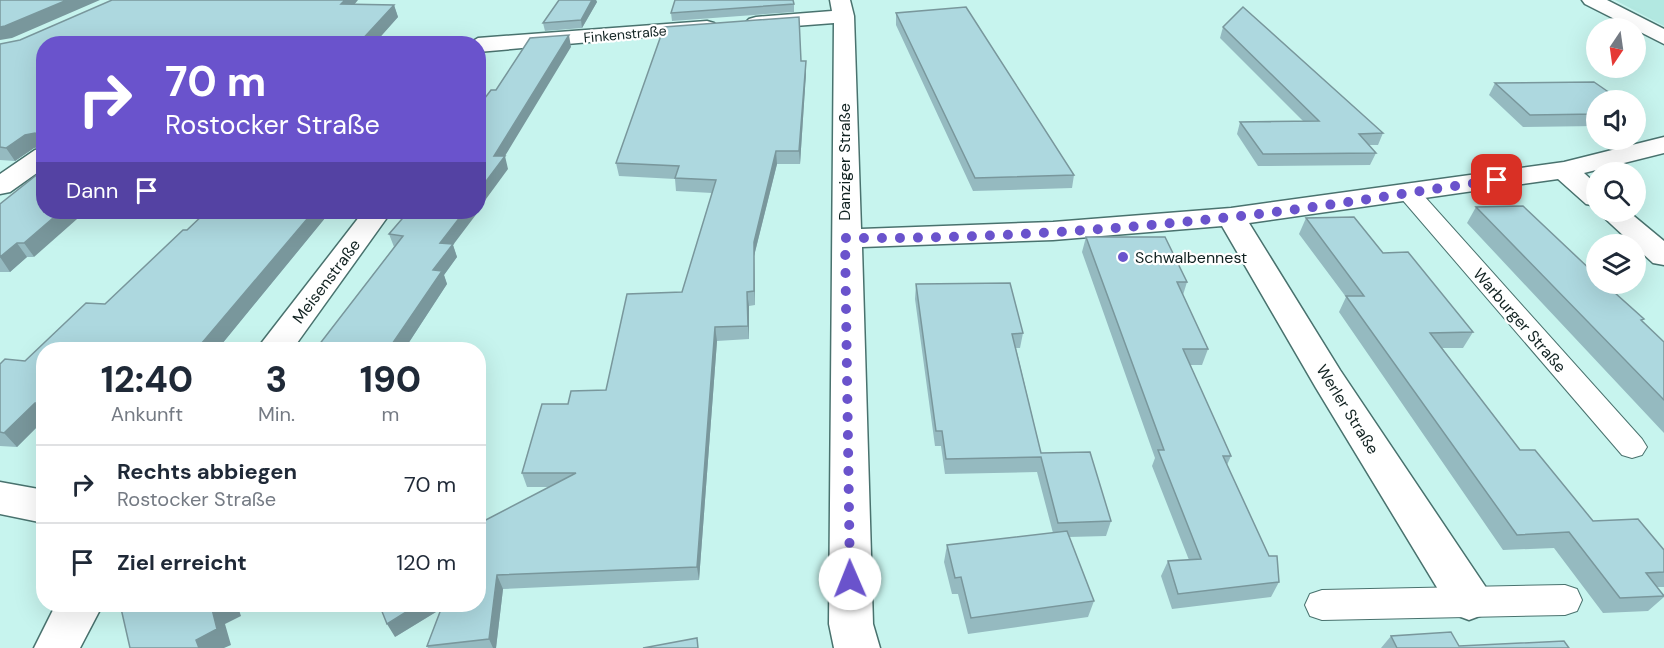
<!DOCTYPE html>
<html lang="de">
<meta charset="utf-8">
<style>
:root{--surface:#fff;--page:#f2f2f3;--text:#1f2937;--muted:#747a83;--line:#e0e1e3}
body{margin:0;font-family:"DM Sans",sans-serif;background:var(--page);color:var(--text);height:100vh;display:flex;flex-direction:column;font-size:22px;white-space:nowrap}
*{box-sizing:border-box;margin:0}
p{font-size:20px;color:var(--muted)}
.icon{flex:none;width:33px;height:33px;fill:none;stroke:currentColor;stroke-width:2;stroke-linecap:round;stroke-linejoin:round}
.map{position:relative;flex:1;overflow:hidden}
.sheet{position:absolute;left:36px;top:342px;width:450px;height:270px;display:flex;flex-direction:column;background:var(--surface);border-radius:24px;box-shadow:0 6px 24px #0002}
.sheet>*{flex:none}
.top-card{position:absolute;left:36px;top:36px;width:450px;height:183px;border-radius:24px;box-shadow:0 6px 24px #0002;background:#6a53cc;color:#fff;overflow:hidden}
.needle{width:39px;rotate:193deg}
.tools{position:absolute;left:1586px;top:18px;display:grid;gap:12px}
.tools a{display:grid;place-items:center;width:60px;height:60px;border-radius:50%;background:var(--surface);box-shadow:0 6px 24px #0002;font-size:30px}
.pin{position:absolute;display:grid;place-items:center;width:51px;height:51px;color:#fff;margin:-26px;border-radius:12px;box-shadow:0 3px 9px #0006}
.me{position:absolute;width:66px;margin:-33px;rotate:359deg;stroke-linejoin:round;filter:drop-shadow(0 0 4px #0008)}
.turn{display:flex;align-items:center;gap:21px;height:126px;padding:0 30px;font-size:27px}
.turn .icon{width:78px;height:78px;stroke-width:2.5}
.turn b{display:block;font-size:42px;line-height:51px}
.then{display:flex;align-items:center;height:57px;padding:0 30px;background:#0003;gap:12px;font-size:22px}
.eta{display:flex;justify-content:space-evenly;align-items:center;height:102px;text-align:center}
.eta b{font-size:36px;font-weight:800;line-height:42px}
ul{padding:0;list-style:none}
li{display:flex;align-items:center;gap:18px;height:78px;padding:0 30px;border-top:2px solid var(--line)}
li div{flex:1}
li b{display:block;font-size:22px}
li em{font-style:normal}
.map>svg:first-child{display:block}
.built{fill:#b2e8e1}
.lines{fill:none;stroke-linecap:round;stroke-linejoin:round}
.service-casing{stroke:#49726e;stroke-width:2}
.minor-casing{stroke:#49726e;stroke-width:3}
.service{fill:#fff;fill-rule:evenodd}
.minor{fill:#fff;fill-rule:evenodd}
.wall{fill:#95bac0}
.shaded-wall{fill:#79979c}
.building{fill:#add8df;stroke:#79979c;stroke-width:1.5}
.route{stroke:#6a53cc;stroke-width:10;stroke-dasharray:0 18}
.poi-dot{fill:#6a53cc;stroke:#fff;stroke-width:2}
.labels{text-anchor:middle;stroke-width:4.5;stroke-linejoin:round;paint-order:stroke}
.far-street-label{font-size:14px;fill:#102120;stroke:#fff}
.street-label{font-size:16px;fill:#102120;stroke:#fff}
.poi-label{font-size:16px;fill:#102120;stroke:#fff;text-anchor:start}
</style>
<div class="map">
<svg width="1664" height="648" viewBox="0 0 1664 648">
<rect width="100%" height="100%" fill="#c7f4ee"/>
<path class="built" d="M1615,0H1664V26Z"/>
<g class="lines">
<g class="service-casing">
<path id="service" d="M1408,186L1416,187L1642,439L1647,447L1642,455L1632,458L1622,455L1400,197L1397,192L1400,187Z
M1565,585L1577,589L1582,600L1577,611L1565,615L1322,620L1310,616L1305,605L1310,594L1322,590Z"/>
</g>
<g class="minor-casing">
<path id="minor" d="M830,0H850L854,16L861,229L1053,222L1231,208L1564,162L1664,137V153L1584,173L1596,184V206L1586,204L1558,179L1249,223L1340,370L1485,586L1491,600L1485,614L1469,620L1453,614L1316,388L1222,226L1053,240L862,247L873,624L880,648H834L829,624L834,23L756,29L749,27L745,23L749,19L756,17L832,11Z
M1582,0H1607L1664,29V44L1585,4Z
M707,21L714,23L718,27L714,31L478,52V44H468L478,38Z
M44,148V168L10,192L0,194V174L35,150Z
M363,212H391L292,350H256Z
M1598,212H1629L1664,241V265L1653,263Z
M0,482L44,490V523L0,514Z
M56,604H103L80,648H34Z"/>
</g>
<use href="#service" class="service"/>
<use href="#minor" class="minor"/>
</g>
<path class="wall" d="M559,0H596L597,2L582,28L545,31L543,23Z
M355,4L394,5L398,17L374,44H44V160L37,150V147L34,148L15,161L0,160V44Z
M794,4V12L672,21L671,13Z
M896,13L1074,175L1072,188L973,191L896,25Z
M1223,27L1383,133L1378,145H1369L1376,153L1370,165L1258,166L1237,134L1240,122L1303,121L1220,38Z
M801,61L806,73L800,164H777L754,256L755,305L749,306V339L717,341L699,580L503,589L496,648H428L427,646L441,609L395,637L550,487H527L522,473L568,404L606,390L682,292L712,193L676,191L675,179L619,176L616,163Z
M1495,83L1596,100V126L1523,127L1489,95Z
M0,204L34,257H27L10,272H0Z
M1476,207L1644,319L1642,321L1664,342V433L1467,223Z
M206,212H330L217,350H44V420L17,447L0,446V364L25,361L105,304L187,230Z
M408,212L453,245L457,257L444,275L447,284L404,350H315L394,247L389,234Z
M1306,218L1383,253L1473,332L1463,348H1442L1520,450L1593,521L1664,550V587H1657L1664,595V597L1648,611L1603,613L1554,548L1503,550L1339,312L1346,297L1299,234Z
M1086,237L1187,282L1183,295L1208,349L1202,365H1190L1231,456L1227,465L1279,582L1271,597L1172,609L1161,576L1168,561L1189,560L1152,466L1155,458L1082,252Z
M916,284L1023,333L1020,348H1016L1041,453L1111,521L1106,536L1069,537L1094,601L1088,617L968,634L958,594H952L944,562L947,545L1053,533L1037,472L945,474L941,446H935L915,299Z
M1391,636L1459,646L1569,648H1381Z"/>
<path class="shaded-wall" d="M67,0H100L12,38L0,40V27Z
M345,0H358L345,16L341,4Z
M592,0H596L597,2L582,28L581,20Z
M394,5L398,17L374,44H358Z
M569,35L571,47L505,156L508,169L478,210V192L494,156Z
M806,61V73L800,164L799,151Z
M35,133L44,146L34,148L15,161L6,148L25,135Z
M776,151L777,164L754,256L755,305L754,291V242Z
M60,212H85L34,257L24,243Z
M313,212H330L217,350H196Z
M464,212H478L453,245L457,257L444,275L447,284L404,350H388L440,243Z
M17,243L27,257L10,272L0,257Z
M747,292L749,306V339L748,326Z
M715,327L717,341L699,580L697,567Z
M35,403L44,413V420L17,447L4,433Z
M497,575L503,589L496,648H493L489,639Z
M219,604H237L241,616L225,624L231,645L224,648H199L196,640L212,609Z
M419,604H449L395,637L387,624Z"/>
<path class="building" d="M0,0H67L5,26L0,27Z
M112,0H345L341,4L394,5L358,44H44V151L37,150L38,135L35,133L25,135L6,148L0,147V44L20,40Z
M559,0H592L581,20L543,23Z
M675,0H793L794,4L671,13Z
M966,7L1074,175L975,178L896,13Z
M1243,7L1383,133L1359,134L1376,153L1263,154L1240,122L1319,121L1223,27Z
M799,17L801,61H806L799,151H776L754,242V291L747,292L748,326L715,327L697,567L497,575L489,639L427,646L443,604H478V524L576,473H522L542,404H568L571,391L606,390L627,294L682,292L716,180L675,178L679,166L616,163L664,27Z
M569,35L494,156H505L478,192V107L491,90H496L530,38Z
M1594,82L1620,100H1596V114L1530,115L1495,83Z
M44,169V212H60L24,243H17L0,257V204Z
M1523,206L1596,275V284H1605L1644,319L1641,320L1664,342V400L1476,207Z
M206,212H313L196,350H44V403H35L4,433L0,432V364L5,359L25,361L86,303L105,304L183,230H187Z
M408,212H464L440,243L453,244L433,270L442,271L388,350H315L403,236L389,234Z
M1354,217L1383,253L1408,252L1473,332L1430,333L1520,450H1535L1593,521L1638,519L1664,550V572L1646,573L1664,596L1620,598L1569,532L1517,535L1346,296H1364L1306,218Z
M1086,237H1165L1187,282H1177L1208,349H1183L1231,456H1223L1269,556H1277L1279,582L1178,594L1168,561L1201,559L1158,450H1164Z
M1010,283L1023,333L1012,334L1041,453L1090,452L1111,521L1058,523L1041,457L946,459L942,431H936L916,284Z
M1067,531L1094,601L971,618L961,577L955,578L947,545Z
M120,604H219L212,609L217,629L196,640L199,648H130Z
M379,604H419L387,624Z
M1451,632L1459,646L1564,641L1569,648H1397L1391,636Z
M697,638L698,648H643Z"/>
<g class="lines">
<path class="route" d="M850,579L845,238C973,239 1104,231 1231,217C1320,208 1409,192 1497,180"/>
</g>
<circle class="poi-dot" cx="1123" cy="257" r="6"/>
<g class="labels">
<g class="far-street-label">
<text transform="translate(625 34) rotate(-5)" y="5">Finkenstraße</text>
</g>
<g class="street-label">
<text transform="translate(844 162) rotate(-90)" y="6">Danziger Straße</text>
<text transform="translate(326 281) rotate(-53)" y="6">Meisenstraße</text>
<text transform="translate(1520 320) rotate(49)" y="6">Warburger Straße</text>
<text transform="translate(1348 409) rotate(58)" y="6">Werler Straße</text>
</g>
<g class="poi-label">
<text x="1135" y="263">Schwalbennest</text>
</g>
</g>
</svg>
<div class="tools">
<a><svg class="needle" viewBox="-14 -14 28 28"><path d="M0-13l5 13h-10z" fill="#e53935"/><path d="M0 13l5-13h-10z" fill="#747a83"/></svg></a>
<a><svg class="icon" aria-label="sound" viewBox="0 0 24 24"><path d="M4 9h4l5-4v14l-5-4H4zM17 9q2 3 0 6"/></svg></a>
<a><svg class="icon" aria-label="search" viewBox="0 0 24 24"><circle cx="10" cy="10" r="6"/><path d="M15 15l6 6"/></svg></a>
<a><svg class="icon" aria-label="layers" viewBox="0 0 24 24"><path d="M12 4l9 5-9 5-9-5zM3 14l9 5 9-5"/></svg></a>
</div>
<div class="pin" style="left:1497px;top:180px;background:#d93025"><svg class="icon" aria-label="arrive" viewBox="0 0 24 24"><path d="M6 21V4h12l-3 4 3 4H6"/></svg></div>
<svg class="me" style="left:850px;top:579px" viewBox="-20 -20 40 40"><circle r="19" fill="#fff"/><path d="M0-13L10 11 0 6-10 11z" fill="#6a53cc"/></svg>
<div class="top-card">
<div class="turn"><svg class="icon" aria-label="right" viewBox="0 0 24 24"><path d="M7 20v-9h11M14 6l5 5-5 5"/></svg><div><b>70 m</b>Rostocker Straße</div></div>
<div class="then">Dann<svg class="icon" aria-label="arrive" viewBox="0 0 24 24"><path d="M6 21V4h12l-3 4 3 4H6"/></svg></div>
</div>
<section class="sheet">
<div class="eta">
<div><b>12:40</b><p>Ankunft</p></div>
<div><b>3</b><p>Min.</p></div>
<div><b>190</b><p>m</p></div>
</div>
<ul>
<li><svg class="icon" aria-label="right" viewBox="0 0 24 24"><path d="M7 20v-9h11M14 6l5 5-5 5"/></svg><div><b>Rechts abbiegen</b><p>Rostocker Straße</p></div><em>70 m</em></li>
<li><svg class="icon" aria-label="arrive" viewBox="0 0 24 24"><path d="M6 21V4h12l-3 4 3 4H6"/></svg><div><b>Ziel erreicht</b></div><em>120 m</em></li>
</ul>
</section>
</div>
